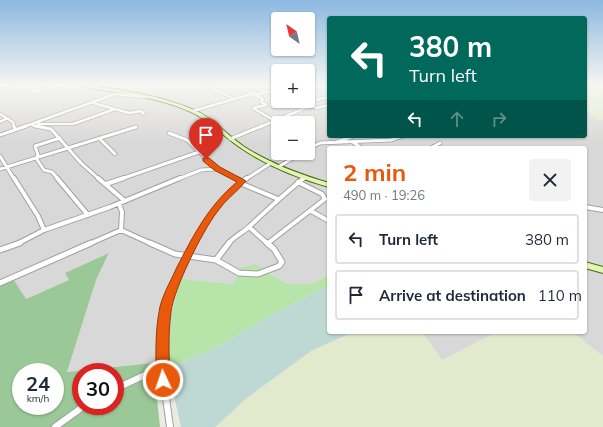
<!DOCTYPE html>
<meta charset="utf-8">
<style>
:root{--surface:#fff;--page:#f2f2f3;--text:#1f2937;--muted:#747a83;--line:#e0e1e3;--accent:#ea580c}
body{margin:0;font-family:Mulish,sans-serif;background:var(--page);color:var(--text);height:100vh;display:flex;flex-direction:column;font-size:15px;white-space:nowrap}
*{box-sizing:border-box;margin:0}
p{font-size:13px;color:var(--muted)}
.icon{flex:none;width:22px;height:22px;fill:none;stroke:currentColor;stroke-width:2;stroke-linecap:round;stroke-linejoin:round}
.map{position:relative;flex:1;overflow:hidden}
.drawer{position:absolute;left:327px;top:146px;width:260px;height:188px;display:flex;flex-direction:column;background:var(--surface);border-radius:4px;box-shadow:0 1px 3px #0004}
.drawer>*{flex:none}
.hud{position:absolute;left:327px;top:16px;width:260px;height:122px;border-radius:4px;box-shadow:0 1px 3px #0004;background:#00695c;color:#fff;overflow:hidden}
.needle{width:26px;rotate:326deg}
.buttons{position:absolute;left:271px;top:12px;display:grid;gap:8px}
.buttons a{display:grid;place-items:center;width:44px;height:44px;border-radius:4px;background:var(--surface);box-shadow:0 1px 3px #0004;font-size:20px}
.speed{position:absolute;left:12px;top:363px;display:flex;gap:8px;font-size:20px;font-weight:700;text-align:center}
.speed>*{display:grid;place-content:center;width:52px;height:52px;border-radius:50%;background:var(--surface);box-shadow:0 1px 3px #0004;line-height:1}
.speed small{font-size:10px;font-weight:400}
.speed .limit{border:6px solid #d22;background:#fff;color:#111}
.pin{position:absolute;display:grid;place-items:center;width:34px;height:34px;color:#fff;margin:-41px -17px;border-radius:50% 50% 50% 0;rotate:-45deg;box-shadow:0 0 4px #0007}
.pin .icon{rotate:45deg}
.me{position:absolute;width:44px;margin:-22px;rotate:357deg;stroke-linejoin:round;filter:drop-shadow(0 0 3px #0008)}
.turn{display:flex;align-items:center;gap:14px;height:84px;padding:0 16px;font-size:18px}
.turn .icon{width:52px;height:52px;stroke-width:2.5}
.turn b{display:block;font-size:28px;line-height:34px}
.lanes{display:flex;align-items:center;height:38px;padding:0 16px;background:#0003;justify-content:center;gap:20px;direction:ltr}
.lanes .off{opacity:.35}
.round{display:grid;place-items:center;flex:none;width:42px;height:42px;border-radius:4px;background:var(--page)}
.headline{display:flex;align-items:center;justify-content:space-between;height:68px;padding:0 16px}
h1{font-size:24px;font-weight:700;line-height:30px;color:var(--accent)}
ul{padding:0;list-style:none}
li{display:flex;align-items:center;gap:12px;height:50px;margin:0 8px 6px;padding:0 8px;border:2px solid var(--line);border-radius:4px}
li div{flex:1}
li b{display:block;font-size:15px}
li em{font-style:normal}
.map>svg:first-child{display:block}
.residential{fill:#d9d8d8;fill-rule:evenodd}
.farmland{fill:#e1eacc}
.grass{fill:#b7e4a8}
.forest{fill:#9ac997;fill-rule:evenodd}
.wetland{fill:#bed9d3}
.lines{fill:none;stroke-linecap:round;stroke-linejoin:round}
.minor-far4-casing{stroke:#9f9f9f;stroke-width:4}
.minor-far3-casing{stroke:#9f9f9f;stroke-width:4.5}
.minor-far2-casing{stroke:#9f9f9f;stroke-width:6}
.minor-far1-casing{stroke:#9f9f9f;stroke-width:7}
.minor-casing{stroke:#9f9f9f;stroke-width:8}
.secondary-casing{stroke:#47690b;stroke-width:2}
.minor-far4{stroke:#fff;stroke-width:2.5}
.minor-far3{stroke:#fff;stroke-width:3}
.minor-far2{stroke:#fff;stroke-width:4}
.minor-far1{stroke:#fff;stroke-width:5}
.minor{stroke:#fff;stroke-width:6}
.secondary{fill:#e2f5b6;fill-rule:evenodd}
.route{fill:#ea580c;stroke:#983908}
</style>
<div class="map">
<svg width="603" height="427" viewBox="0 0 603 427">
<rect width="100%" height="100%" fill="#ecebe1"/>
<path class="residential" d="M0,85H278V101H308V85H329V136H585V109L597,120H603V356L572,332H585V148H329V275L311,284H287L266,270L234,284L181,279L171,311L166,358L153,363L67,372L96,280L109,254L65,273L69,280L25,299L0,284ZM278,123H308V153H278Z
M422,332H497L442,360Z"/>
<path class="farmland" d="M585,85H603V120H597L585,109Z
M353,332H422L442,360L497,332H572L603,356V427H215L247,398L311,351Z"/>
<path class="grass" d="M255,264L287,284H311L329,275V290L324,288L266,318L212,350L168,368C162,341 173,306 181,279L234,284L240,268Z"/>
<path class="forest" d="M109,253L96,280L67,372L153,363L160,427H0V284L13,279L26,299L69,280L65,273ZM21,372H55V406H21ZM81,372H115V406H81Z"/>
<path class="wetland" d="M324,288L329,290V332H353L311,351L247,398L215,427H181L168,368L212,350L266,318Z"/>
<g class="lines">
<g class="minor-far4-casing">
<path id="minor-far4" d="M25,85L37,91
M206,85L234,99
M236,85L263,99L261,102L266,105
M319,85L329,89
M0,86L10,85
M30,93L61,85
M261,93L267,87L266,85
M256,95L278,89
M93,103L129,113L141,111L144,114
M310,106L317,108L329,105
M253,108L275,121
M253,108L266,105
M193,111L255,93
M0,114L13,122L14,127
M0,122L8,118
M38,124H73L115,109
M32,125L40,127
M23,127L115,94L145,97
M260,127L310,106L306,104L308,102L329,97"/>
</g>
<g class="minor-far3-casing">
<path id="minor-far3" d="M14,126L15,130
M35,126L51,129L81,163L99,179
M169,133L187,140L217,169L237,179
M0,135L26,126
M99,138L115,154
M230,139L262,126
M337,142L354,136
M354,143L362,148
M431,148L440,143
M308,149L320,143L391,140L403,136
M0,156L14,179
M280,166L301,153
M0,169L136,127
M58,179L52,172L44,170L36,158L38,155L35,146L60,138
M121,179L199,152
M178,179L201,170L217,169
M246,179L271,163
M303,179L305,177"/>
</g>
<g class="minor-far2-casing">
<path id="minor-far2" d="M14,178L38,216L44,230
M57,178L88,215
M98,178L125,201
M235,178L242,181
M240,183L278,199
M106,184L124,178
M119,204L122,212L121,230
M585,207L603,210
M311,211L329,221
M249,227L268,244
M268,243L325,199L322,194L298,182
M17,244L44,230L110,207L180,178
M89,244L121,230L152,244
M194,244C207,218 223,195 247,178
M228,244C234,236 243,233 250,226C268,209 285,193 304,178"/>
</g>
<g class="minor-far1-casing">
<path id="minor-far1" d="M150,243L175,254L216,260L239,273L258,274L279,266L282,262L274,249L267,243
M0,250L20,243
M216,260L229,243
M0,283L91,243
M163,326L171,293L194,243"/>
</g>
<g class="minor-casing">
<path id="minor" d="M163,325L162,368L170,427
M115,389L162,367
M55,427L84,406"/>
</g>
<g class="secondary-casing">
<path id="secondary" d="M79,85H85C121,90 160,95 194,110C213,118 226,134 243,146C269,163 299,174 329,183V187C297,178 265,165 238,146C222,135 209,120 191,112C167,101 141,96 115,92C104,90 89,89 79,85Z
M585,262L603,267V273L585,268Z"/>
</g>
<use href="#minor-far4" class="minor-far4"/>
<use href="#minor-far3" class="minor-far3"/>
<use href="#minor-far2" class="minor-far2"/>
<use href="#minor-far1" class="minor-far1"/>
<use href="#minor" class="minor"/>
<use href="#secondary" class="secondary"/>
</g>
<linearGradient id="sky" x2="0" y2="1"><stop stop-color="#8cb8e1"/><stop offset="0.59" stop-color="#f6f6f2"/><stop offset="1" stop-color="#f6f6f2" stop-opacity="0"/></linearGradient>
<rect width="603" height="144" fill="url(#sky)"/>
<path class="route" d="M203,158H209L220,167L246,181C237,192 225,200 217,212C202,232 174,288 171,312C168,335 169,357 170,380L168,384L163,386L158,384L156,380C156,357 155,334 159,312C161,297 170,283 176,269C193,236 208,206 237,182L214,170L203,161Z"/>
</svg>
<div class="buttons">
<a><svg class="needle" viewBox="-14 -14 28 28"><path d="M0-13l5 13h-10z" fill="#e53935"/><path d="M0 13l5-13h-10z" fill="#747a83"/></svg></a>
<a>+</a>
<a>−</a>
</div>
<div class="speed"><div>24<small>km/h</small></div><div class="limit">30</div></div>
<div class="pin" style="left:206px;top:159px;background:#d93025"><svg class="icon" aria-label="arrive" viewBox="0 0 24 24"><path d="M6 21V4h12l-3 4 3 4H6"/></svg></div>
<svg class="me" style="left:163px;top:380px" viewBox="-20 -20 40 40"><circle r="17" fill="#ea580c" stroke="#fff" stroke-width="3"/><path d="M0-11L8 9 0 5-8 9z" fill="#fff"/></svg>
<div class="hud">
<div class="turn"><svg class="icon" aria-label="left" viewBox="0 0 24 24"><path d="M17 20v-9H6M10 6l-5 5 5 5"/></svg><div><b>380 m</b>Turn left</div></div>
<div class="lanes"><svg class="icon" aria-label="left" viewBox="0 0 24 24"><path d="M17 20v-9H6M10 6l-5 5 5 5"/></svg><svg class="icon off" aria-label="ahead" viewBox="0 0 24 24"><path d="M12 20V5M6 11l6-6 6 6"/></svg><svg class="icon off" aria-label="right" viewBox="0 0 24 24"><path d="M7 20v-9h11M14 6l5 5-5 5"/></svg></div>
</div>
<section class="drawer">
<div class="headline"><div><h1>2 min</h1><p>490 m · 19:26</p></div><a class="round"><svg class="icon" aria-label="close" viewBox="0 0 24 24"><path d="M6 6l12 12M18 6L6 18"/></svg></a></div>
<ul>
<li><svg class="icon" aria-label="left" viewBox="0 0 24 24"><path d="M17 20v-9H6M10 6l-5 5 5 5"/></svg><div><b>Turn left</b></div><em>380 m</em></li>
<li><svg class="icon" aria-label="arrive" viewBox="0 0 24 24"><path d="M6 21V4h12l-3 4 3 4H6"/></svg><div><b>Arrive at destination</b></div><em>110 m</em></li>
</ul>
</section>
</div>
